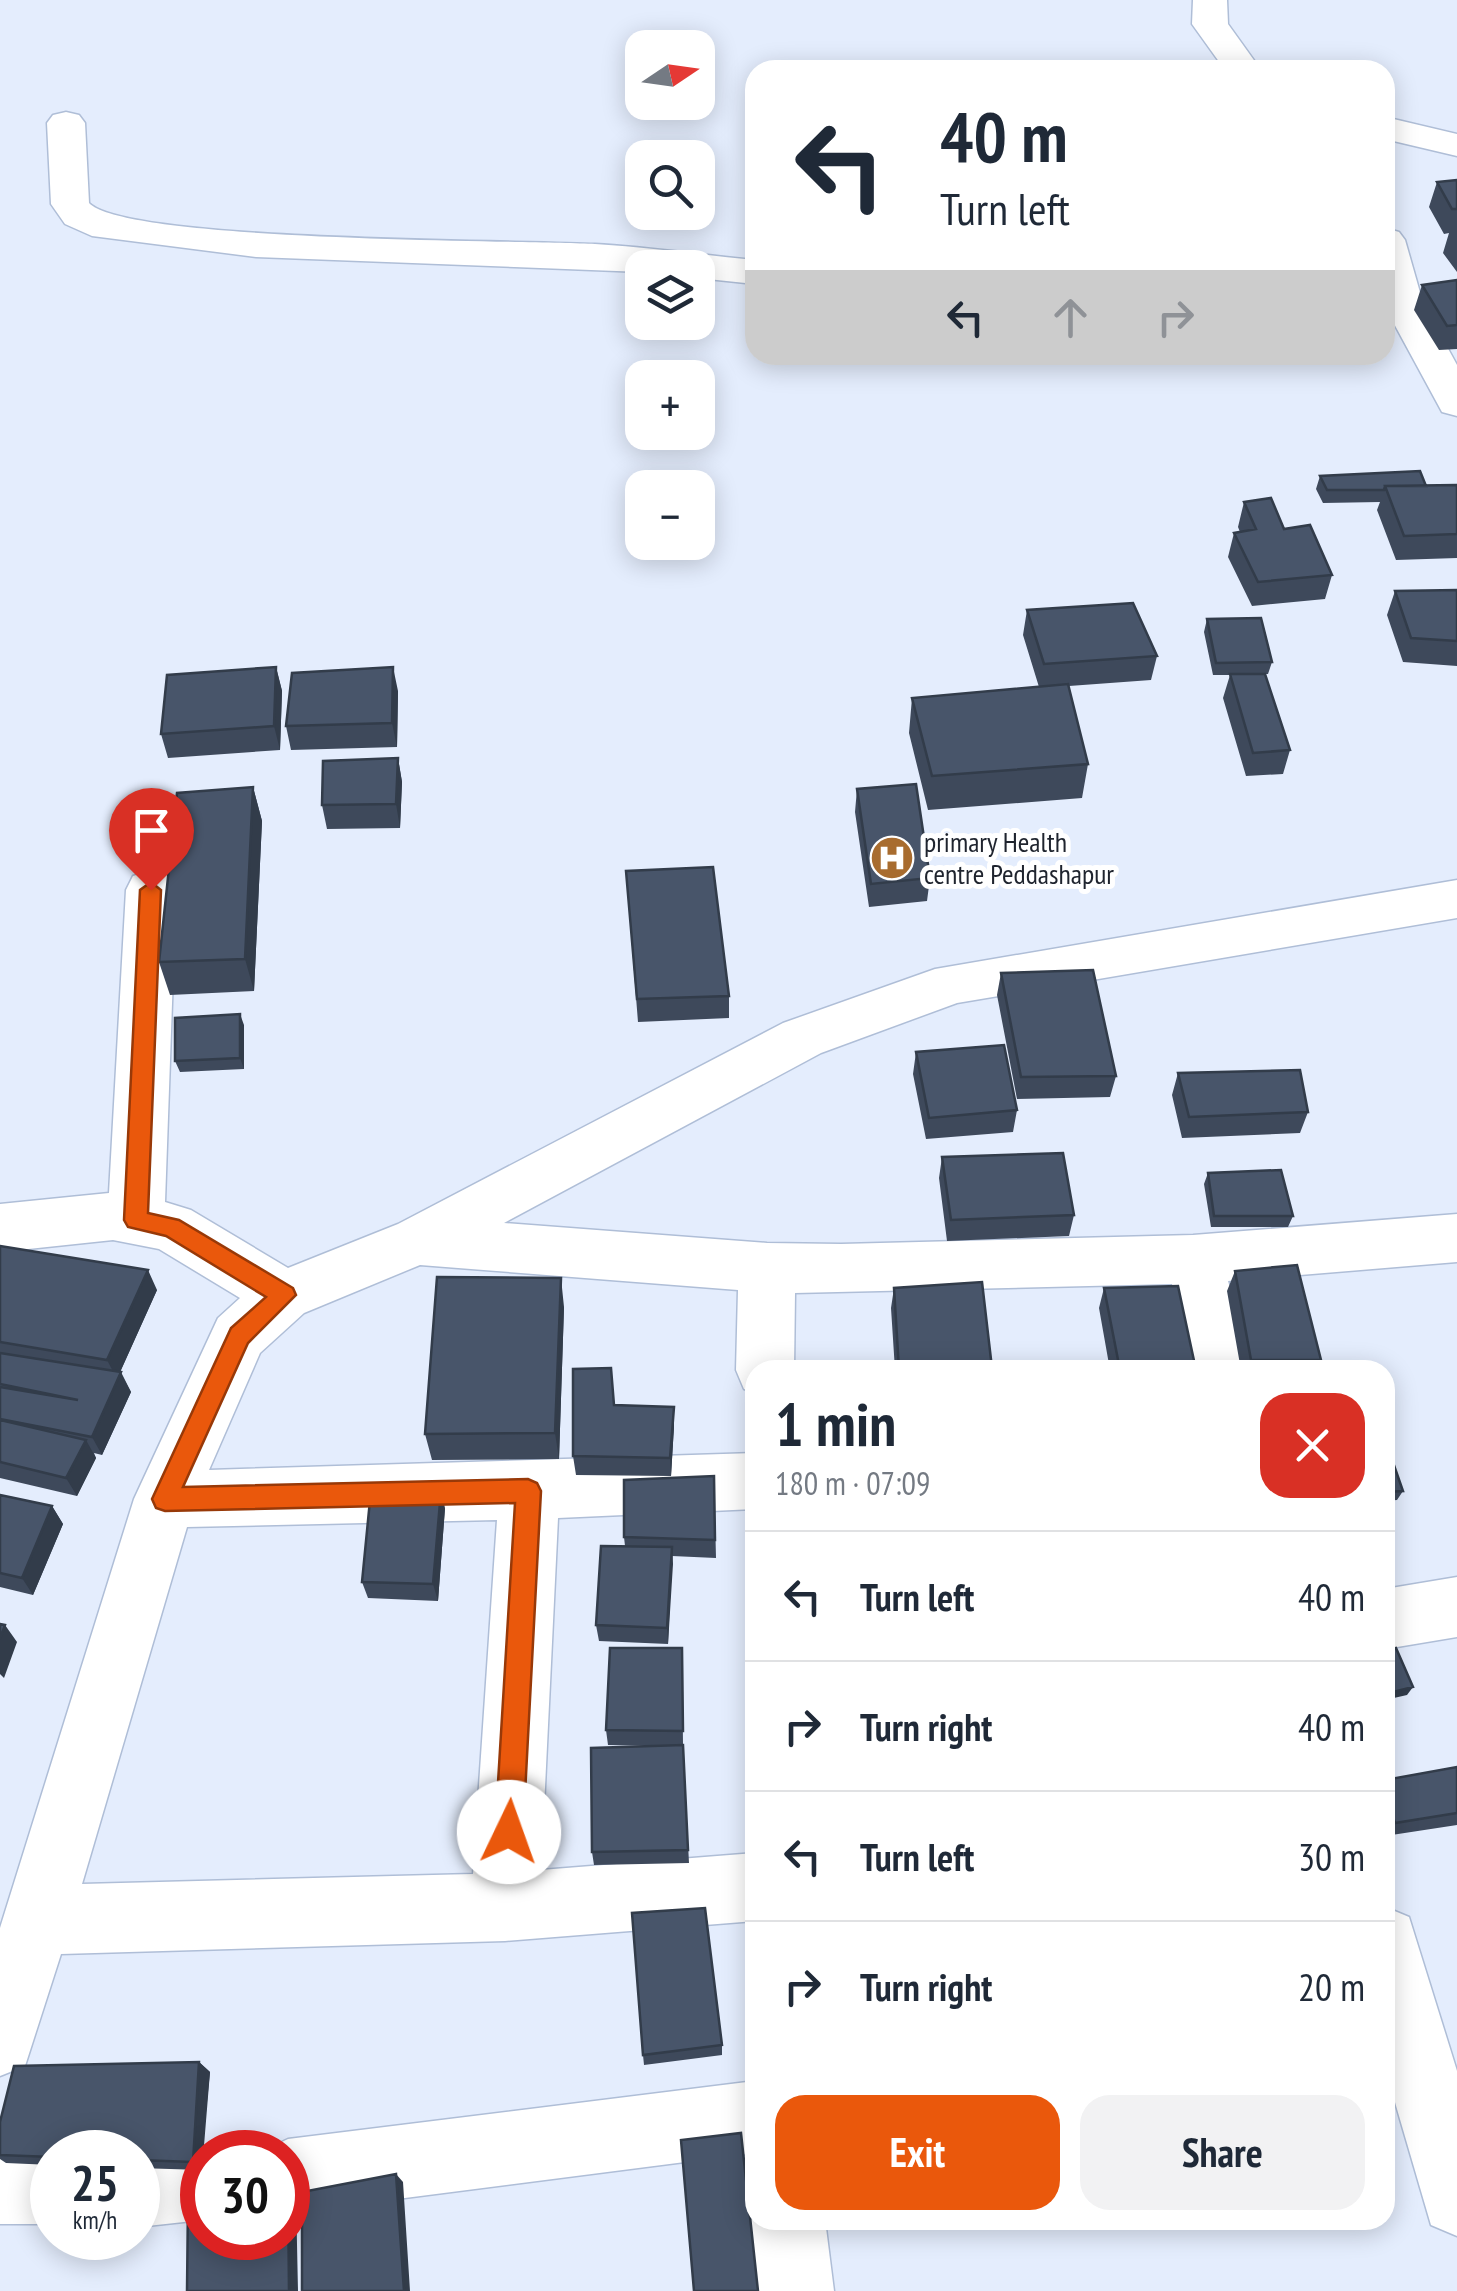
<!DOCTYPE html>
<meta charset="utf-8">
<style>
:root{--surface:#fff;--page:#f2f2f3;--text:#1f2937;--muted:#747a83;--line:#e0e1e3;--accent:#ea580c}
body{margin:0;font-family:"PT Sans Narrow",sans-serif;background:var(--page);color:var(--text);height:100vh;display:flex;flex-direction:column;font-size:38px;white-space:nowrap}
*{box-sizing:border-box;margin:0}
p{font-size:32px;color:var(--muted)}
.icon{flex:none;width:55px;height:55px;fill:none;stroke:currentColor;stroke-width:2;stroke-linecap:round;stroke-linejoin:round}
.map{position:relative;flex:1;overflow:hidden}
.side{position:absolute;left:745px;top:1360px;width:650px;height:870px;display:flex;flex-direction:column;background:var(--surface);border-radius:30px;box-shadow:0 5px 25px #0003}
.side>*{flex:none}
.hud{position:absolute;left:745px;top:60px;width:650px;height:305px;border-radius:30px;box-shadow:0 5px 25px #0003;background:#fff;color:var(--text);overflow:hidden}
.needle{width:65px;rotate:77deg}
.buttons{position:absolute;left:625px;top:30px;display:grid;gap:20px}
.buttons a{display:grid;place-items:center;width:90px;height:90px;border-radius:20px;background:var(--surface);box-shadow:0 5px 25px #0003;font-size:50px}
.speed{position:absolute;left:30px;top:2130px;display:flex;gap:20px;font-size:50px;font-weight:700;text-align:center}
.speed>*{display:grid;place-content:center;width:130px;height:130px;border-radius:50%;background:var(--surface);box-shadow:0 5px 25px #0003;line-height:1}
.speed small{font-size:25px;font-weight:400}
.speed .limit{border:15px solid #d22;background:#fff;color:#111}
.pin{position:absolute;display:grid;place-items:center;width:85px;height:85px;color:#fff;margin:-102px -42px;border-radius:50% 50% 50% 0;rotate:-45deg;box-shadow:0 0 10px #0007}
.pin .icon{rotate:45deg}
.me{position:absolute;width:110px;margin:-55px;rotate:3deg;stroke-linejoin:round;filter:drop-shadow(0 0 8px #0008)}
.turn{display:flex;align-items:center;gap:35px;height:210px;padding:0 30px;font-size:45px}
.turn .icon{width:130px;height:130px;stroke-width:2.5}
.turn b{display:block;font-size:70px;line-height:85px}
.lanes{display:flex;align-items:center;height:95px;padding:0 30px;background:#0003;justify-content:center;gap:50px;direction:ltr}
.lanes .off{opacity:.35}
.round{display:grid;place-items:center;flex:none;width:105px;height:105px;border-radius:30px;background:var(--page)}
.overview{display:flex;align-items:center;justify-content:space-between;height:170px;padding:0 30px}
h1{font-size:60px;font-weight:700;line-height:75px}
.button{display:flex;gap:20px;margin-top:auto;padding:20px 30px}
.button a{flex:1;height:115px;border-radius:30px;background:var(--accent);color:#fff;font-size:40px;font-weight:700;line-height:115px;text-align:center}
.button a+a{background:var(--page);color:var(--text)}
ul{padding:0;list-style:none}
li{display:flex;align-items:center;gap:30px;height:130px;padding:0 30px;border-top:2px solid var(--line)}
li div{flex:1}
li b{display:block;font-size:38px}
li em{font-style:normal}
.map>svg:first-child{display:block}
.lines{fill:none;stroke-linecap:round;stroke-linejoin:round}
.minor-casing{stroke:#afbed7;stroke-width:3}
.minor{fill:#fff;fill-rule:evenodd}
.wall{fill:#3e495b}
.shaded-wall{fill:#323c4a}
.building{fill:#48556a;stroke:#323c4a;stroke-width:2.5}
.route{fill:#ea580c;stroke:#983908;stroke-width:2.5}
.labels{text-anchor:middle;stroke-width:10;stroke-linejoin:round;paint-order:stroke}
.poi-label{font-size:28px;fill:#1f242e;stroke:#fff;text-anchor:start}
</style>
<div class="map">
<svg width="1457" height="2291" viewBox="0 0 1457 2291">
<rect width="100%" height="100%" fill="#e4edfd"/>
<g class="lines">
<g class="minor-casing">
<path id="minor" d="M1193,0H1227L1228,24L1261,70H1225L1192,24Z
M66,112L79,115L85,123L89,203C127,242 519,240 595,244C649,247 702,255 755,260V284L698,278V268H642V272L256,257L92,236L65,224L51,204L47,123L53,115Z
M1385,117L1457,134V156L1385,139Z
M1385,228L1399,232L1405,240L1423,303L1457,365V416L1442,412L1385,307Z
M151,871L169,876L176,890L165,1202L191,1210L288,1268L398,1224L783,1023L935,969L1457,880V918L957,1003L821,1053L504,1223L767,1243L841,1244L1193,1235L1457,1214V1262L1228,1281L1254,1370H1196L1172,1284L795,1293L794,1370H755V1392L744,1389L736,1370L738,1290L420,1265L304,1313L260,1353L209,1470L755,1453V1509L558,1518L541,1870L755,1853V1921L505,1941L61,1954L25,2066L0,2076V1928L134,1499L218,1318L240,1298L159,1249L113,1240L0,1252V1204L109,1193L126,890L133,876ZM497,1520L473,1874L82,1884L187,1527Z
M1457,1577V1637L1385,1649V1589Z
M1385,1907L1409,1917L1457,2071V2236L1431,2225L1385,2068Z
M755,2081V2153L288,2213V2152H261L288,2139Z
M202,2147L214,2152H202V2220L138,2227V2155Z
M0,2150L55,2152L52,2224H0Z
M755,2211V2220H825L834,2291H758L751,2220Z"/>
</g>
<use href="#minor" class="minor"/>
</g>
<path class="wall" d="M1457,180V272L1443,253L1449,233L1444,234L1429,207L1437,182Z
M1457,280V349L1439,350L1414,310L1422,285Z
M1320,476L1426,486L1457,485V558L1396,560L1377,510L1380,502L1323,503L1316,489Z
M1244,502L1284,529L1332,575L1325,599L1252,606L1228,557L1234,533L1240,532L1238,527Z
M1457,590V666L1403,662L1387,615L1395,591Z
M1027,610L1157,656L1151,680L1069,686L1088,764L1082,798L928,810L909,733L912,698L1039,687L1023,635Z
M1207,619L1272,662L1268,674H1263L1290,750L1283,774L1246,776L1223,698L1230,675H1213L1204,632Z
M276,667L282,691L280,750L168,758L161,734Z
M398,691L397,747L291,750L286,726Z
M398,758L402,782L400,828L327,829L322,805Z
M253,787L262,821L254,991L170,995L159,962Z
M857,789L930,878L927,901L869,907L855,812Z
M626,871L729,996V1018L638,1022Z
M1001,973L1116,1076L1110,1097L1017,1099L997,995Z
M244,1025V1069L180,1072L175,1061Z
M916,1052L1017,1110L1013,1132L926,1139L913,1074Z
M1178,1073L1308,1112L1300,1133L1182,1138L1172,1095Z
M942,1157L1074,1215L1069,1236L947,1241L939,1178Z
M1208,1173L1293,1216L1288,1227H1211L1204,1184Z
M0,1246L157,1290L120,1372L131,1392L102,1455L94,1453L96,1458L77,1496L0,1478Z
M1235,1271L1321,1360L1316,1370H1241L1227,1291Z
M894,1288L992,1368L991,1370H895L891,1308Z
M1104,1288L1196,1370H1110L1099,1308Z
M564,1307L559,1459L432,1460L425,1434Z
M614,1405L674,1426L671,1476L576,1475L573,1456Z
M1385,1452L1403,1491L1397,1500L1385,1501Z
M714,1476L716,1558L672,1556L668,1644L599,1641L596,1625L625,1546L624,1537Z
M0,1495L52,1506L63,1524L33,1595L0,1587Z
M445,1508L438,1601L368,1598L362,1582Z
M682,1648L683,1745L689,1863L594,1865L592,1852L656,1746L608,1745L606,1730Z
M1457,1767V1825L1385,1836V1780Z
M722,2045V2055L644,2065L643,2055Z
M199,2062L210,2072L202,2152V2170L138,2168V2152H52V2165L6,2163L0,2159V2122Z"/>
<path class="shaded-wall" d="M276,667L282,691L280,750L274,726Z
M393,667L398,691L397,747L392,723Z
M398,758L402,782L400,828L396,804Z
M253,787L262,821L254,991L245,959Z
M240,1014L244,1025V1069L240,1058Z
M148,1270L157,1290L117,1379L107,1360Z
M561,1278L564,1307L559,1459L555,1433Z
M121,1372L131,1392L102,1455L92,1437Z
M674,1407V1426L671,1476L670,1458Z
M86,1440L96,1458L77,1496L66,1478Z
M441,1491L445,1508L438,1601L433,1584Z
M52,1506L63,1524L33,1595L22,1578Z
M672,1547L673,1564L668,1644L667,1628Z
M5,1625L17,1642L4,1678L0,1674V1639Z
M1413,1687L1407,1695L1385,1700V1694Z
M199,2062L210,2072L202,2170L193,2162Z
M396,2174L403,2182L410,2291H404Z
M288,2189L296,2197L298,2291H289Z"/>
<path class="building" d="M1457,180V209H1452L1437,182Z
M1457,280V325L1447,326L1422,285Z
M1420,471L1426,486H1385L1384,490H1327L1320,476Z
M1457,485V534L1404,536L1385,486Z
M1271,498L1284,529L1310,525L1332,575L1258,582L1234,533L1256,529L1244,502Z
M1457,590V641L1411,638L1395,591Z
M1133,603L1157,656L1044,664L1027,610Z
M1261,618L1272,662L1216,663L1207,619Z
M276,667L274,726L161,734L167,675Z
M393,667L392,723L286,726L292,673Z
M1230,674H1265L1290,750L1253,753Z
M1068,684L1088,764L932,776L912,698Z
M398,758L396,804L322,805L323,761Z
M916,784L930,878L871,884L857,789Z
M253,787L245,959L159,962L177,793Z
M713,867L729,996L637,999L626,871Z
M1093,970L1116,1076L1021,1077L1001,973Z
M240,1014V1058L175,1061V1018Z
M1004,1045L1017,1110L929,1118L916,1052Z
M1300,1070L1308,1112L1189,1117L1178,1073Z
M1063,1153L1074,1215L951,1220L942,1157Z
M1281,1170L1293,1216H1214L1208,1173Z
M0,1246L148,1270L107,1360L0,1342Z
M1297,1265L1321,1360H1251L1235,1271Z
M437,1277L561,1278L555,1433L425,1434Z
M982,1282L992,1368L899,1369L894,1288Z
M1178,1286L1196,1370H1120L1104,1288Z
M0,1353L121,1372L92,1437L0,1419V1387L78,1400L0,1384Z
M611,1368L614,1405L674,1407L670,1458L573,1456V1369Z
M0,1420L86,1440L66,1478L0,1462Z
M1389,1451L1403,1491L1385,1492V1452Z
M714,1476L715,1540L624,1537V1480Z
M371,1490L441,1491L433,1584L362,1582Z
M0,1495L52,1506L22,1578L0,1573Z
M601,1546L672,1547L667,1628L596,1625Z
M0,1624L5,1625L0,1639Z
M610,1648H682L683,1731L606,1730Z
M1396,1648L1413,1687L1385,1694V1651Z
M683,1745L688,1850L592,1852L591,1748Z
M1457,1767V1813L1395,1823L1385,1791V1780Z
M705,1908L722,2045L643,2055L632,1913Z
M199,2062L193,2162L138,2160V2152H52V2157L0,2155V2122L14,2066Z
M741,2133L758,2291H694L681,2140Z
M396,2174L404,2291H302V2192Z
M288,2189L289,2291H187L188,2201L202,2199V2238H288Z"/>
<path class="route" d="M151,882L161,890L148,1213L179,1220L293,1288L296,1295L248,1343L183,1487L528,1479L537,1483L541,1491L523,1832L519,1841L509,1845L499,1841L495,1832L515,1503L165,1511L156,1508L152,1499L231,1328L266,1297L166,1236L128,1227L124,1220L140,890Z"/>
<defs>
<g id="hospital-disc" transform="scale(2.25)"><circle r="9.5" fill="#a86c2f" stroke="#fff"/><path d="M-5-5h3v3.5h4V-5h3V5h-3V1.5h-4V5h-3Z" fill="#fff"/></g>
</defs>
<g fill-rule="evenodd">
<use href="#hospital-disc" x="892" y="858"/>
</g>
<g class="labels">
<g class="poi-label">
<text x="924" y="852">primary Health<tspan x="924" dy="32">centre Peddashapur</tspan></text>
</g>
</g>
</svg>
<div class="buttons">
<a><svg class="needle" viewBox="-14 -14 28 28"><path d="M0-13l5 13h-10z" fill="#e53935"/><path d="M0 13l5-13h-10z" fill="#747a83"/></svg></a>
<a><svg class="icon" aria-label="search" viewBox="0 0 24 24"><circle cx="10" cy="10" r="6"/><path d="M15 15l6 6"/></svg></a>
<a><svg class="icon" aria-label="layers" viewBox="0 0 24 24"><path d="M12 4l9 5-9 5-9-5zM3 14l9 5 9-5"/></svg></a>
<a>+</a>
<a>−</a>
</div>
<div class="speed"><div>25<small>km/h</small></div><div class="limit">30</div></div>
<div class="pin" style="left:151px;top:890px;background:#d93025"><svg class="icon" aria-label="arrive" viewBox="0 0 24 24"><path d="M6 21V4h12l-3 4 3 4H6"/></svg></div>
<svg class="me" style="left:509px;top:1832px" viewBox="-20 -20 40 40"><circle r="19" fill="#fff"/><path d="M0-13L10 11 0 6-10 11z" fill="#ea580c"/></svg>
<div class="hud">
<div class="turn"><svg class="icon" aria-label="left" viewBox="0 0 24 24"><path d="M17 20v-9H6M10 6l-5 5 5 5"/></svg><div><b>40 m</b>Turn left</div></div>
<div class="lanes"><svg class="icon" aria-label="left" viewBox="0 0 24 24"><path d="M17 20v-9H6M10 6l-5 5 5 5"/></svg><svg class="icon off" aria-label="ahead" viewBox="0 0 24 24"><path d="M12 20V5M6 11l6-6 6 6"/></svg><svg class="icon off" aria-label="right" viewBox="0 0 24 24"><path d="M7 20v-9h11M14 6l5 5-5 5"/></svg></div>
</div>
<section class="side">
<div class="overview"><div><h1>1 min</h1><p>180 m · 07:09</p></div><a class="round" style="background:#d93025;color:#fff"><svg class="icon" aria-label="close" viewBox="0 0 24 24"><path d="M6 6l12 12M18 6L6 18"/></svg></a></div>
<ul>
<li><svg class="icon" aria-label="left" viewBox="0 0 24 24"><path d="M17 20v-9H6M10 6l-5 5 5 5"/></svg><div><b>Turn left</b></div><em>40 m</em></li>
<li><svg class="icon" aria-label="right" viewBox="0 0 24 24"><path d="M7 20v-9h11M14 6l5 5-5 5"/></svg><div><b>Turn right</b></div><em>40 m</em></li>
<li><svg class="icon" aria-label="left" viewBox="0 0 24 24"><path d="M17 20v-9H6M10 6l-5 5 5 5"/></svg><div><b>Turn left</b></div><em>30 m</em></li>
<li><svg class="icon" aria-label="right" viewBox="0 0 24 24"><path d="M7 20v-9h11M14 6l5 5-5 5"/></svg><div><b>Turn right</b></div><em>20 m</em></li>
</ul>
<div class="button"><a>Exit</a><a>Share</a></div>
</section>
</div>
